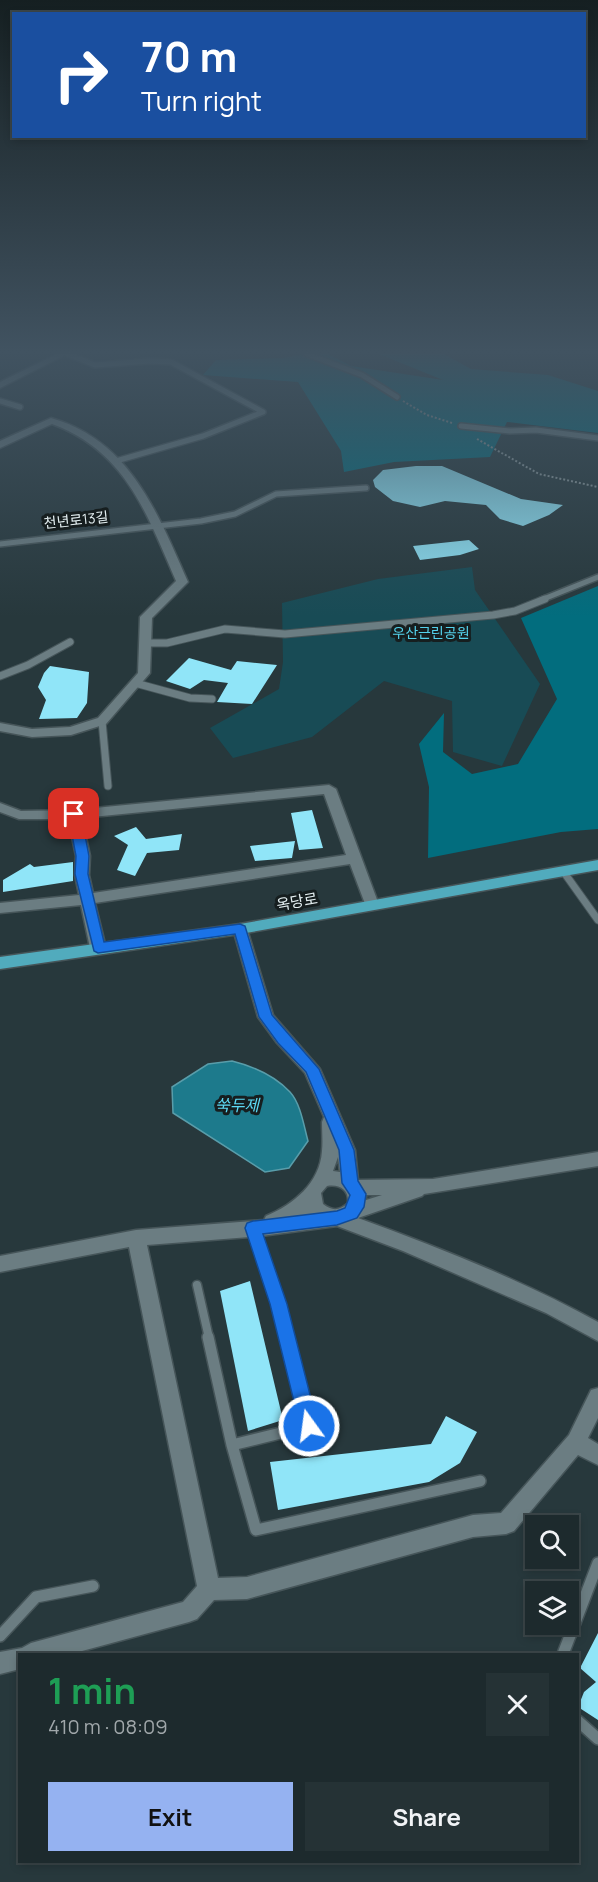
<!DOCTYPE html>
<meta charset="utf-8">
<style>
:root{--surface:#1d2a2d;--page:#253235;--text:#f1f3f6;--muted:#a0a7aa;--line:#3b4649;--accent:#95b2f1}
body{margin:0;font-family:Manrope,"Noto Sans KR",sans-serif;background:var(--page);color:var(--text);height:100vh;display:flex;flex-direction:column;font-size:22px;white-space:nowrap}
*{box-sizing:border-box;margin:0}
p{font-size:20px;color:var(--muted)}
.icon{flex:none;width:33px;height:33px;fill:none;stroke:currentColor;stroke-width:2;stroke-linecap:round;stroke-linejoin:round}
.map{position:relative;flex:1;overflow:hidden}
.panel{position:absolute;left:18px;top:1653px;width:561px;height:210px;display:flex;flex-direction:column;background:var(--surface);border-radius:0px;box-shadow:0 3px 9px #0003,0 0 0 2px var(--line)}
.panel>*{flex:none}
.hud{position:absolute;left:12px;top:12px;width:574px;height:126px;border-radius:0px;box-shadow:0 3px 9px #0003,0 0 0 2px var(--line);background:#1a4fa0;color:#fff;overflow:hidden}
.controls{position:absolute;left:525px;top:1515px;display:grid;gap:12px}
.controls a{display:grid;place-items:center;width:54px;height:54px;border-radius:0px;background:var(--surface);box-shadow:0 3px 9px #0003,0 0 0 2px var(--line);font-size:30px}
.pin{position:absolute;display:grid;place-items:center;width:51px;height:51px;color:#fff;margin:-26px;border-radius:12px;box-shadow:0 3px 9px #0006}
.me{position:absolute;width:66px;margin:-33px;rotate:346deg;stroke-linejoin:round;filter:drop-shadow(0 0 4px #0008)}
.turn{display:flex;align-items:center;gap:21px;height:126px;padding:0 30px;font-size:27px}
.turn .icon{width:78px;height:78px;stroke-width:2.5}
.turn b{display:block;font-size:42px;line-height:51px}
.round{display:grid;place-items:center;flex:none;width:63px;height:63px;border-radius:0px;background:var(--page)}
.overview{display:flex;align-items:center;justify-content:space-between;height:102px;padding:0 30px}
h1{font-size:36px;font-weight:700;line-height:45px;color:#1e9e55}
.primary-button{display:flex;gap:12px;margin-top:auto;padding:12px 30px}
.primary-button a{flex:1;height:69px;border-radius:0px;background:var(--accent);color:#111;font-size:24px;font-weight:700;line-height:69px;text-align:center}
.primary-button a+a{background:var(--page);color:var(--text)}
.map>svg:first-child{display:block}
.green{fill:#184b55}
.forest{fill:#026d7e}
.water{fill:#1d7a8c;stroke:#599daa;stroke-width:1.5}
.building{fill:#90e5f8}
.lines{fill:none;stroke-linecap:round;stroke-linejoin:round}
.lane-far3-casing{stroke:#465559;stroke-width:8}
.lane-far2-casing{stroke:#465559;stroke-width:9}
.lane-far1-casing{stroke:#465559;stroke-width:11}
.lane-casing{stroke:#465559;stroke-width:14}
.street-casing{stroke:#465559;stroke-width:3}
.primary-casing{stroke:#465559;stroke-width:3}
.path{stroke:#8e9b9e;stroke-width:2;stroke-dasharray:2 2;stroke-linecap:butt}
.lane-far3{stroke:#6b7d82;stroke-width:5}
.lane-far2{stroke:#6b7d82;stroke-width:7}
.lane-far1{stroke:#6b7d82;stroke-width:8}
.lane{stroke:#6b7d82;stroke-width:11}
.street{fill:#6b7d82;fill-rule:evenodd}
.primary{fill:#51abbd;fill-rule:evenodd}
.route{fill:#1a73e8;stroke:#114b97;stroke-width:1.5}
.labels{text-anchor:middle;stroke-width:6;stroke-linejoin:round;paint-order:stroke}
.far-street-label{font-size:14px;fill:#e4eff1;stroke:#161e1f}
.far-park-label{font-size:14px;fill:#54d3ed;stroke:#161e1f}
.street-label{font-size:15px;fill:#e4eff1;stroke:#161e1f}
.water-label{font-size:16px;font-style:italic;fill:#5ddaf5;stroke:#161e1f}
</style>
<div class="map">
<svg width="598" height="1882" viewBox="0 0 598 1882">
<rect width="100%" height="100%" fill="#27383c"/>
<path class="green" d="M472,567L475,590L540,684L502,766L453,752L452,701L384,681L312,737L233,758L210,728L279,689L283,662L282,603L378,579Z"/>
<path class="forest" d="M305,354H328L351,366L443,380L379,354H444L471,369L548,375L598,391V433L507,422L490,457L394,462L344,472L341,451L298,382L203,375L216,360L283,358Z
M598,586V829L561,832L428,858L429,787L419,744L444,713L443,752L472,774L518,764L557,699L521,618Z"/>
<path class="water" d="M232,1061C252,1066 275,1076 290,1092C301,1104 304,1127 308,1141L289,1168L265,1172L173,1113L172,1087L208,1064Z"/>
<path class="building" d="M416,466H442L521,499L563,505L549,515L523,526L500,519L486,505L445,501L420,507L393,501L375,487L373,480L383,470Z
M469,540L479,549L460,555L420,560L413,546Z
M189,658L231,670L237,661L277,665L252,704L217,702L228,683L204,680L190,689L166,681Z
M50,666L89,672L87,703L77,718L39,719L46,700L38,687L44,673Z
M312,810L323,848L299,850L291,813Z
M136,827L146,839L182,834L179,850L147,853L135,876L117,870L128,845L114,836Z
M295,841L292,858L255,861L250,846Z
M73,862V881L3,892V880L30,864L34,867Z
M250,1281L283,1420L248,1431L220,1291Z
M446,1416L477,1432L460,1463L429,1482L278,1510L270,1462L431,1444Z
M598,1633V1720L578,1707L584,1692L596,1682L580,1668Z"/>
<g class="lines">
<g class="lane-far3-casing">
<path id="lane-far3" d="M68,354L95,365L150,361L171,362L263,412L203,436L116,461
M307,354L362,375L397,397
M0,401L20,407
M461,426L510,431L536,430L598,438
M0,544L201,521L235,514L276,494L366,488
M541,600L598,577"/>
</g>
<g class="lane-far2-casing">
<path id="lane-far2" d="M145,643H167L225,629L285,634L493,615L515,611L545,599
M0,676L28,665L70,642
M135,683L190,698L212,699
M102,721L108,786
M563,871L598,920"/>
</g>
<g class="lane-far1-casing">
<path id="lane-far1" d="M253,1228L279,1304L287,1338
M197,1285L209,1338"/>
</g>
<g class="lane-casing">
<path id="lane" d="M208,1337L232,1445L256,1530L480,1481
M232,1445L309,1426L287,1337
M0,1636L36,1597L93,1586
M563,1654L598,1563
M578,1721L598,1739"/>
</g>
<g class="street-casing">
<path id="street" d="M57,354H67L0,388V382Z
M51,418C130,440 158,514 188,582L152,618L150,673L106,724L71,735L32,737L0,731V723L32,729L70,727L98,718L138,673L140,617L176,581C147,515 126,451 52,424L0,448V441Z
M329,785L336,789L379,905L377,909H367L350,864L95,903L106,948L103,952H93L90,948L81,905L0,913V903L79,895L75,875L76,856L68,819H19L0,812V803L21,811L74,810ZM324,794L346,855L93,893L89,875L90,856L82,818Z
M240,924L247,929L273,1015L320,1069L355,1150L358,1180L433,1179L598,1152V1166L424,1194L422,1196L358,1218C440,1248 522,1280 598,1322V1341L546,1313L403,1251L337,1226L261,1236L147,1245L218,1578L247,1577L473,1515L501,1513L569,1435L591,1390L598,1388V1418L588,1438L598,1444V1465L578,1455L514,1531L506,1534L473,1537L247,1599L214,1600L197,1619L189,1622L71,1654H20V1669L0,1674V1652L22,1648L31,1643L183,1602L197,1586L129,1247L0,1272V1256L136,1230L264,1220L266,1216C293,1205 320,1183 322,1151C323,1142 322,1131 322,1122L324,1117L305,1073L277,1043L258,1017L233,929ZM338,1157L340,1172L333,1171ZM327,1186C340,1184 349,1190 348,1203C339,1211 332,1211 323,1204L321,1193ZM366,1195H382L366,1200Z"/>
</g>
<g class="primary-casing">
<path id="primary" d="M598,860V870L240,934L0,969V957L240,924Z"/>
</g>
<path class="path" d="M403,401L427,415L452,423
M477,439L539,474L598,487"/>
<use href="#lane-far3" class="lane-far3"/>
<use href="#lane-far2" class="lane-far2"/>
<use href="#lane-far1" class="lane-far1"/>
<use href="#lane" class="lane"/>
<use href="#street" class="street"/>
<use href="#primary" class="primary"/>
</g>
<linearGradient id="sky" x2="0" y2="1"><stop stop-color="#151f21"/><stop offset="0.57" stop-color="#415361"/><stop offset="1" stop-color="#415361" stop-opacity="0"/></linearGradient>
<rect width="598" height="617" fill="url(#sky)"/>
<path class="route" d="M74,810L81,814L89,856L88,874L104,942L240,924L245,926L272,1015L319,1069L354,1150L358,1181L366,1194L364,1207L357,1218L337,1225L263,1234L287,1304L318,1426L316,1432L309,1435L303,1432L300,1426L270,1304L245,1228L247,1223L253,1221L337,1211L345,1208L350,1195L342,1183L339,1150L306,1072L278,1043L259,1017L235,934L98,953L94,951L75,874L76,856L68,814Z"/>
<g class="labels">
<g class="far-street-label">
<text transform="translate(76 520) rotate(-6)" y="5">천년로13길</text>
</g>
<g class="far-park-label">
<text x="431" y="638">우산근린공원</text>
</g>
<g class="street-label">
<text transform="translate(297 902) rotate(-10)" y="5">옥당로</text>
</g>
<g class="water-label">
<text x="237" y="1111">쑥두제</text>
</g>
</g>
</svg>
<div class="controls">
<a><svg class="icon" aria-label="search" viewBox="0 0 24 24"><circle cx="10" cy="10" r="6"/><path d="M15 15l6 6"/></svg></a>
<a><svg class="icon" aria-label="layers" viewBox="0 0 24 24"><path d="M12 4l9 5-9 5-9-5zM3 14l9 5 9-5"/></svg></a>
</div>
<div class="pin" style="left:74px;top:814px;background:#d93025"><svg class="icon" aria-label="arrive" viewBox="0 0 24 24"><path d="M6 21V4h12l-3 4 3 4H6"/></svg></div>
<svg class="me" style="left:309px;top:1426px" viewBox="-20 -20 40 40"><circle r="17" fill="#1a73e8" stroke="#fff" stroke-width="3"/><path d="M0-11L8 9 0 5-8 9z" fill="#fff"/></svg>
<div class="hud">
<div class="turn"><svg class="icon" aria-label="right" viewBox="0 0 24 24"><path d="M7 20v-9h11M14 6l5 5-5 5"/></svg><div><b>70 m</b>Turn right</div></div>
</div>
<section class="panel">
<div class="overview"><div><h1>1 min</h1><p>410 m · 08:09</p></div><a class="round"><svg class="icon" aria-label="close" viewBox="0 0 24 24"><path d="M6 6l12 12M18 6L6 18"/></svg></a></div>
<div class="primary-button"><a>Exit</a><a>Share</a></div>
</section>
</div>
